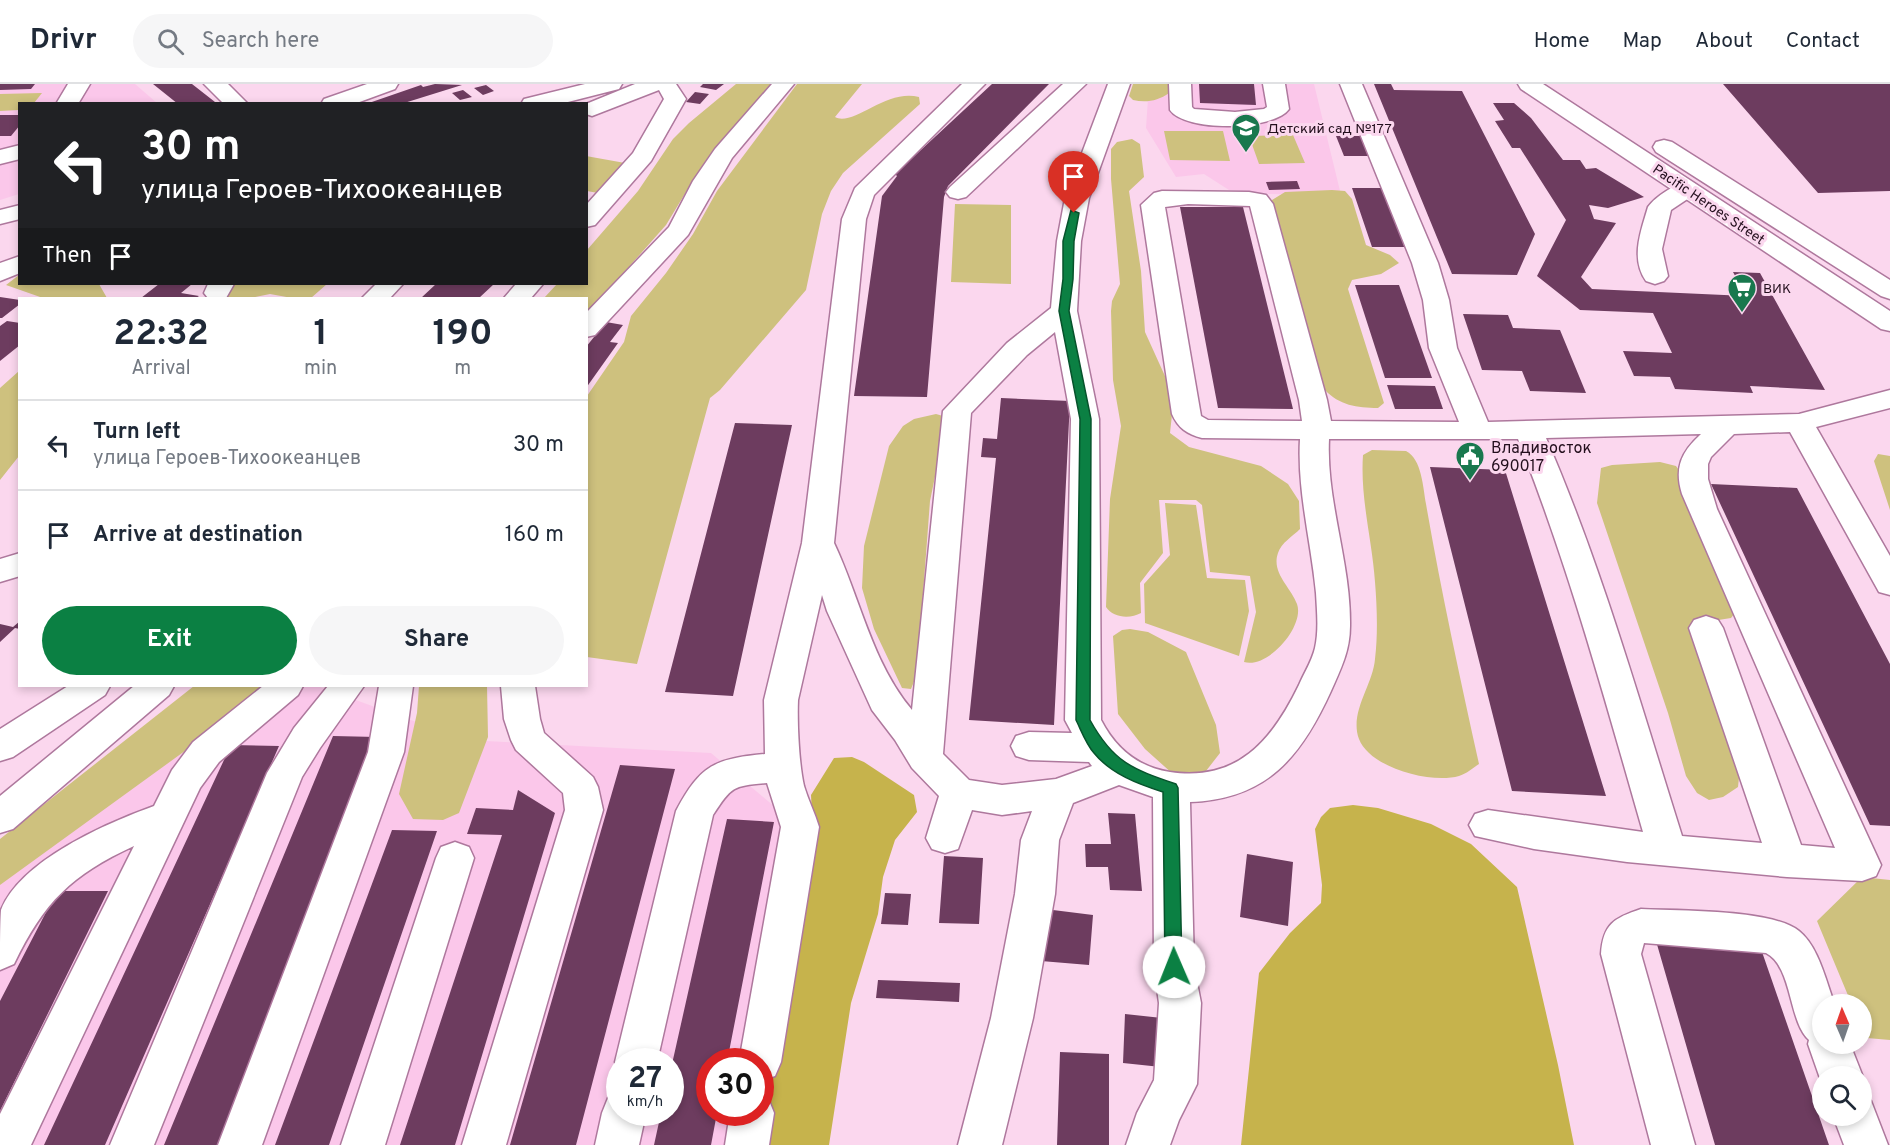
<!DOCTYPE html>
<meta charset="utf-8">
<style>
:root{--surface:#fff;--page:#f6f6f7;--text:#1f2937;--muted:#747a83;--line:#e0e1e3;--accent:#0b8043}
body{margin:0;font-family:Overpass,sans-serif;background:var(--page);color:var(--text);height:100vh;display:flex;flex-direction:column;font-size:22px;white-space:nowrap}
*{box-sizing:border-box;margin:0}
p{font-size:20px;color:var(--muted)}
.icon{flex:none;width:33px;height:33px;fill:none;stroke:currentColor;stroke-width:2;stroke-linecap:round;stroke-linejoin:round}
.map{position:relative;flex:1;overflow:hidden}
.details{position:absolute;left:18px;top:213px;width:570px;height:390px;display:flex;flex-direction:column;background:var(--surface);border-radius:0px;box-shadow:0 3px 9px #0003}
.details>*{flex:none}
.top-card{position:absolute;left:18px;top:18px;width:570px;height:183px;border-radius:0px;box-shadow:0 3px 9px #0003;background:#202124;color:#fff;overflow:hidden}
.needle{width:39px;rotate:358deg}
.fabs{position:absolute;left:1812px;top:910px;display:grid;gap:12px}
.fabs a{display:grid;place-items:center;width:60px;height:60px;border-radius:50%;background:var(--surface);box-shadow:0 3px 9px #0003;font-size:30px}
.speed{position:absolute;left:606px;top:964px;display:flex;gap:12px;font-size:30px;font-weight:700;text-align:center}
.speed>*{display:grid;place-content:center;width:78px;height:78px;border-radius:50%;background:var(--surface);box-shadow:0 3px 9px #0003;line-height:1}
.speed small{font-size:15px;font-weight:400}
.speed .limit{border:9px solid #d22;background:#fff;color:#111}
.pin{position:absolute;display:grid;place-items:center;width:51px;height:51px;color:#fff;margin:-62px -26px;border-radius:50% 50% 50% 0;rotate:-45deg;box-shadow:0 0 6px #0007}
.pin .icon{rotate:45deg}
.me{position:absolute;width:66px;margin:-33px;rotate:359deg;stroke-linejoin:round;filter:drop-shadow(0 0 4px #0008)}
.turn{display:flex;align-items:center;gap:21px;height:126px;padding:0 24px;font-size:27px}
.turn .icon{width:78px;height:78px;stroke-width:2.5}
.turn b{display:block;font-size:42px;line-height:51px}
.then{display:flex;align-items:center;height:57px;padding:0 24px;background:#0003;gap:12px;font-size:22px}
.eta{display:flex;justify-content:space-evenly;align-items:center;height:102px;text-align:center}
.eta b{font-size:36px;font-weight:700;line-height:42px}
.primary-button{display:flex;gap:12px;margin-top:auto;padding:12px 24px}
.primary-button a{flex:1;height:69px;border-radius:36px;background:var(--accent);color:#fff;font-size:24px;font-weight:700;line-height:69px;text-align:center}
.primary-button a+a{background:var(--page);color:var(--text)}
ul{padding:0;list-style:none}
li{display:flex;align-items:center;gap:18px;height:90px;padding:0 24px;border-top:2px solid var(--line)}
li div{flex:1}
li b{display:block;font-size:22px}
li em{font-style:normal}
header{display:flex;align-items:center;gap:36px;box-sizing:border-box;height:84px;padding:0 30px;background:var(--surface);border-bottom:2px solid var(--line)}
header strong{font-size:28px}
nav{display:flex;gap:33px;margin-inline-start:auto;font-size:21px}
.search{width:420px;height:54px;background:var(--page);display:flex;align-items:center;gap:15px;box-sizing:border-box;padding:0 21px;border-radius:33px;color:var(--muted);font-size:22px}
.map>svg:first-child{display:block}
.built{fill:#fbc7ea;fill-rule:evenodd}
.green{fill:#cec17e}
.forest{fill:#c6b34c}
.building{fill:#6d3c5f}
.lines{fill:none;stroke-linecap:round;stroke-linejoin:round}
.minor-casing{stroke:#ae789d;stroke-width:3}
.highway-casing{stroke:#ae789d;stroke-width:3}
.minor{fill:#fff;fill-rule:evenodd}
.highway{fill:#fff;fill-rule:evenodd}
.route{fill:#0b8043;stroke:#07532c;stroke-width:1.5}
.labels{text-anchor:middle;stroke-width:6;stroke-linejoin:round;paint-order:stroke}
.far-poi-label{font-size:14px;fill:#230f1d;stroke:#fbd7ee;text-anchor:start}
.far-street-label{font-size:14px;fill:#230f1d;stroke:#fbd7ee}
.poi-label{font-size:16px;fill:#230f1d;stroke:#fbd7ee;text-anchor:start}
</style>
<header>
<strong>Drivr</strong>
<div class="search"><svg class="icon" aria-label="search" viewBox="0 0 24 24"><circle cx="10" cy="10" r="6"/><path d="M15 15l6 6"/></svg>Search here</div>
<nav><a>Home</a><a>Map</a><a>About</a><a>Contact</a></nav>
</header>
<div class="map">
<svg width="1890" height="1061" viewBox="0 0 1890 1061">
<rect width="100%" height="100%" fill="#fbd7ee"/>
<path class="built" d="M0,0H135L157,19L20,20L19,110L0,116Z
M1149,0H1314L1341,111L1269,110L1229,106L1204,90L1176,93L1146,44Z
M276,602H317L466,656L711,669L788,734L748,978H710V1029H740L734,1061H0V794ZM620,978H670V1029H620Z"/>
<path class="green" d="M736,0H773L689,103L666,141L596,220L587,228L586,214H544L557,200H586L587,166L638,107L673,55L689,39Z
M797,0H862L835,33C853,43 887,4 919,13L920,20L843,89L831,107L822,130L806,206L720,306L710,314L637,580L587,573V312L624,258L631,232L666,189L693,150L717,107Z
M1133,0H1170L1169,9C1158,17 1146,19 1133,16L1129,12Z
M42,9L34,19L20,20L19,26L0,27V10Z
M1164,47H1223L1230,77L1170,76Z
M1293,51L1305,79L1259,80L1249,52Z
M1132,55L1140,60L1144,93L1129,107L1141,187L1145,248L1174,312L1170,349L1189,363L1261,382L1288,400L1299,417L1300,445C1293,452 1281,459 1278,469C1271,489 1291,503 1297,520C1305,542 1268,585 1244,578L1256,528L1250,492L1210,488L1202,421L1196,416H1159L1163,469L1140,499L1141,529C1130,535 1113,534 1106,523L1110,415L1121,342L1113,296L1111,227L1112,217L1120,200L1111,95V65L1117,58Z
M586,72L625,79L598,109L587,107Z
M1332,106L1345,107L1352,115L1366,161L1390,171L1399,179L1381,190L1352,196L1348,205L1384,319L1378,324C1357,324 1339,321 1325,306L1278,170L1267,119L1285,108Z
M955,120L1011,121V200L951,198Z
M19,191L20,200H99L107,214H43L6,201Z
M235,200H327L311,214H292L270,210L250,214H226Z
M19,287V372L0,396V304Z
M936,330L943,332L946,339L930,417L917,590L911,605L902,604L874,545L862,504L864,462L889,362L903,342L914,335Z
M1372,366L1406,367C1422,375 1423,404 1426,420C1441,507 1460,594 1479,680C1473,684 1466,690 1459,692C1431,700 1370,684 1359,655C1349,628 1373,601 1375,575C1378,551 1377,522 1375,498C1372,455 1360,414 1363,371Z
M1878,370L1890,372V426L1874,377Z
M1660,378L1676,382L1681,389L1738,525L1731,534L1712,537L1740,684L1738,703L1723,713L1709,716L1697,709L1686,692L1668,629L1597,419L1601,384L1612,381Z
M1165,419L1196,421L1207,494L1245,496L1249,527L1239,572L1145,539L1144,500L1170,471Z
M1130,545L1148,548L1186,568L1216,641L1220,669L1206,687L1188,692L1174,691L1145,665L1118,630L1113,552L1122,546Z
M194,602H270L229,635L0,801V755Z
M419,602H487L488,653L459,729L443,736L413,735L399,710L417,629Z
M1862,793L1890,796V956L1867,954L1862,943V921H1852L1817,837Z"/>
<path class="forest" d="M852,673L864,678L914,711L917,728L895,756L883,793L878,830L851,919L829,1061H762L801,801L813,750L811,711L834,674Z
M1353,721L1378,724L1431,740L1471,760L1517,803L1558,981L1574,1061H1241L1259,889L1290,849L1321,819L1322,801L1315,745L1321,733L1330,724Z"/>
<path class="building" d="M0,0H35L31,5L0,6Z
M153,0H192L215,18L178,20Z
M435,0L462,1L401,20H366L421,1L423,3Z
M703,0H724L716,6L700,3Z
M992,0H1049L948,102L944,113L927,313L854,312L882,112L897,92L895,90Z
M1199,0H1254L1256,21L1200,19Z
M1374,0H1391L1394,6L1462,7L1535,150L1517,191L1452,190Z
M1723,0H1890V107L1818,109Z
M486,1L494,7L483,11L474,4Z
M463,6L472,13L460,16L452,9Z
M695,8L709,10L700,20L686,18Z
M1493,19H1514L1531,34L1563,76H1580L1586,85L1596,84L1644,113L1608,124L1589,121L1594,135L1616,139L1581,193L1592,205L1746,212L1733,188L1760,189L1825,306L1750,302L1753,309L1675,305L1670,293L1634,292L1623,267L1672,269L1653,229L1580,226L1537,192L1566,136L1520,64H1512L1495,37L1504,36Z
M0,31H20V41L11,52H0Z
M1336,52H1364L1373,72H1344Z
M1297,97L1300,105L1269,106L1266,98Z
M1352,104H1385L1406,163H1372Z
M1180,123H1243L1293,325L1218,324Z
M159,200H192L181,209L199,212L196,214H141Z
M436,200H494L479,214H421Z
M1355,201H1399L1432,294H1385Z
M0,213L20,216V220L2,234H0Z
M1463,230L1508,231L1513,244L1560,246L1586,309L1530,307L1522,287L1482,286Z
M7,237L20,239V261L0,277V242Z
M606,238L623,241L610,258L618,259L586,304V263Z
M1387,301L1435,302L1443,325H1395Z
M1001,314L1070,317L1054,641L969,636L996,374L981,373L983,354L997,355Z
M735,339L792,341L733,612L665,608Z
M1430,383L1505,386L1606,712L1512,707Z
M1711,400L1797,404L1890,580V742L1870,741Z
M20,537V545L15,544L0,558V540L13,543Z
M333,652L377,653L220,1061H164Z
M231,661L279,662L105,1061H44Z
M620,681L675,685L576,1061H510Z
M518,706L555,729L455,1061H400L502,751L467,750L476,724L513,726Z
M1108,729L1135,730L1142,807L1110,806L1108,783H1086L1085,760H1111Z
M727,735L774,738L727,978H710V1029H717L711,1061H654L661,1029H670V989Z
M392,746L437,747L329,1061H275Z
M1247,770L1293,778L1288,842L1240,833Z
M944,772L983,774L979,840L939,839Z
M57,807H108L0,1027V917Z
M885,809L911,810L908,841L881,840Z
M1045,825L1093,831L1089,881L1041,877Z
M1656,857L1761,865L1829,1061H1715Z
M878,896L960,899L959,918L876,914Z
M1125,930L1162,934L1161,983L1123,979Z
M1060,968L1109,970V1061H1057Z"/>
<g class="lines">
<g class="minor-casing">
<path id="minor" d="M68,0H90L78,20H56Z
M204,0H228L248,20H224Z
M367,0H398L395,5L354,20H321L324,15Z
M585,0H622L619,5L560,20H521L524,15Z
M635,0H676L686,15L651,77L595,141L586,143V121L633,69L664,15L659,6L592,32L586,30V20Z
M772,0H794L732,74L688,151L595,251L586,253V229L669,143L693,97L715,65Z
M962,0H985L874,111L866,135L834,459C860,514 872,579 912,626L943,327L1007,259L1051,224L1057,157L1065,114L1108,0H1130L1089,114L1081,157L1077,227L1099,335L1101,636C1116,665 1138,683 1170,688C1237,698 1272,657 1299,601C1304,589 1312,577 1315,564C1319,547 1317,527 1316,509C1311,457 1297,407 1300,355L1202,354C1187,350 1178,344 1172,330L1141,121L1154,109L1162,107L1249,108L1266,111L1273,120L1327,316L1331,337L1459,338L1429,264L1423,216L1412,179L1340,0H1362L1438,179L1449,216L1457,264L1488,338L1799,330L1890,306V324L1816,343L1890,472V511L1879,508L1790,348L1734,350L1711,373L1708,380V395L1717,425L1881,781L1876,792L1862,797L1787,793L1627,778L1534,765L1475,752L1469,741L1475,730L1488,726L1643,748C1605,616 1569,483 1518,355H1329C1326,418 1351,478 1350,542C1350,567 1341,584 1331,607C1301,673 1267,715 1190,718L1194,883L1201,919L1197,1000L1179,1036L1170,1061H1126L1137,1029L1154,996L1159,919L1154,883L1153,713L1119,701L1073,719L1059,756L1055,810L1033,934L1002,1061H958L991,934L1015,810L1021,756L1032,727L1002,731L972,726L958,765L945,769L932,765L926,754L939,712L912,684L895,656L872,626L827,527L822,511L798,616C797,639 799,680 804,702C808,716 815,729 819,743L781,978L775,992L760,997V978H739L781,743L767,699C733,702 732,702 713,731L657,978H620V989L615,978L676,727C701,680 715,675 765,670L764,616L802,459L842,135L855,104ZM1188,120L1250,122L1299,316L1302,337L1208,336L1201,332L1165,123ZM1055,248L1071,335L1065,636L1072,649L1029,648L1016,652L1011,662L1016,672L1029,676L1089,678L1092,682L1056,695L1002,701L969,696L943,670L971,329L1027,271ZM1701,350C1681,368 1674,384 1682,410L1835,764L1801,761L1723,544L1718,536L1706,532L1694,536L1689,544L1762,759L1682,752C1640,619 1602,483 1546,354Z
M1063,0H1086L966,113L958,115L950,113L946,108L950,103Z
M1169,0H1191L1192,23L1194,25L1235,28L1264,25L1267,23L1263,0H1285L1289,25C1273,47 1185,48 1170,26Z
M20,61V75L0,80V66Z
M1687,98L1695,100L1699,105L1695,110L1671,126L1662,165L1668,192L1664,197L1655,200L1646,197C1630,174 1641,147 1648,123C1656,112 1674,101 1687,98Z
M20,121V135L0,140V126Z
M20,172V189L0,197V179Z
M208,200H234L226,214H208L204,209Z
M376,200H403L390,214H362Z
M516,200H543L531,214H504Z
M20,469V492L0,498V475Z
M68,602H110L105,611L13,673L0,677V645Z
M134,602H174L169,611L13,745L0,749V712Z
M263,602H303L298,611L219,678L200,704L31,1061H0V1030L134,762C71,791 44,818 14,880L0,886C0,871 0,838 1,826C21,776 107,739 154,722L172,686L193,658Z
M328,602H364L320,664L302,693L154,1061H110L267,689L294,644Z
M379,602H413L404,668L262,1061H218L368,668Z
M501,602H535L540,635L544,649L593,693L598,703L603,726L506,1061H462L565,726L563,709L516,666L511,656L504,635Z
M455,758L469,763L474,774L385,1061H341L436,774L441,763Z
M1641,825C1677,827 1772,825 1799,847C1819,863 1826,898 1835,921H1822V960H1850L1863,993L1862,995V993H1822V1000L1808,960L1809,956C1788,937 1793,883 1766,869L1644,859L1641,870L1695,1061H1651L1601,870C1603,840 1614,834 1641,825Z
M620,1010V1029H646L639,1061H595L602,1029L608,1014Z
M760,1012L768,1014L774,1029L769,1061H725L730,1029H760Z
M1862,1014L1871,1017L1888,1061H1844L1833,1032H1862Z"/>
</g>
<g class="highway-casing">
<path id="highway" d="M1518,0H1543L1890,227V247L1881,245L1521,5Z
M1664,56L1672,58L1890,196V215L1881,212L1656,68L1653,63L1656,58Z"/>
</g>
<use href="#minor" class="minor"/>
<use href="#highway" class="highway"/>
</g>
<path class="route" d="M1071,126L1079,129L1074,157L1073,195L1069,227L1091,335L1090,636C1113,678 1132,685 1176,700L1178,704L1182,883L1180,888L1174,890L1168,888L1165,883L1163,708C1138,700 1111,690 1094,669C1086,660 1081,646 1076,636L1080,335L1059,227L1063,195V157Z"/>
<defs>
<g id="school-pin" transform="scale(1.5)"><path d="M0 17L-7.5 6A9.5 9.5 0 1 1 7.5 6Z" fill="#19784e" stroke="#fbd7ee"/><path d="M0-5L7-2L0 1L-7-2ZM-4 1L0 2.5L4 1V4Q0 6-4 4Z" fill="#fff"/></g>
<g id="supermarket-pin" transform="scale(1.5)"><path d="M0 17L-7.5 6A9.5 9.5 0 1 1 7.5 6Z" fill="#19784e" stroke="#fbd7ee"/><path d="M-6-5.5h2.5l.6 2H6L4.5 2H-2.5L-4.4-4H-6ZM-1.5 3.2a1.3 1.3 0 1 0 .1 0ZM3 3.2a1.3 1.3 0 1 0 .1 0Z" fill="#fff"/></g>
<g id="civic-pin" transform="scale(1.5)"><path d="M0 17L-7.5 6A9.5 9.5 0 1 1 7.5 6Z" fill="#19784e" stroke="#fbd7ee"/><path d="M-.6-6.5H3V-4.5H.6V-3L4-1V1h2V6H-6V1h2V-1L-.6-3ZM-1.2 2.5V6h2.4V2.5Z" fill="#fff"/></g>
</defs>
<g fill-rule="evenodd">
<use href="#school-pin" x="1246" y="44"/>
<use href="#supermarket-pin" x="1742" y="204"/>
<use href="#civic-pin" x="1470" y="372"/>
</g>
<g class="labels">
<g class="far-poi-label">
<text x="1267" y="49">Детский сад №177</text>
<text x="1763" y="209">ВИК</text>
</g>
<g class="far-street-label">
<text transform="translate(1709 120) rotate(34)" y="5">Pacific Heroes Street</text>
</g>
<g class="poi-label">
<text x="1491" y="369">Владивосток<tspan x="1491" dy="18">690017</tspan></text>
</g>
</g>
</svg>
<div class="fabs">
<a><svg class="needle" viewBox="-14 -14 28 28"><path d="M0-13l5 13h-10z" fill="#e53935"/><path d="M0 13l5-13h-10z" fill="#747a83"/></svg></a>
<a><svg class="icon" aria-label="search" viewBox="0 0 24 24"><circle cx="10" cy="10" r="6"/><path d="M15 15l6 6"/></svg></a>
</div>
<div class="speed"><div>27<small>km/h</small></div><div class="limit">30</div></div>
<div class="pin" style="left:1074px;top:129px;background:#d93025"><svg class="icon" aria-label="arrive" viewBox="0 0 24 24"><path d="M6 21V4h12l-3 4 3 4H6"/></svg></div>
<svg class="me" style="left:1174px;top:883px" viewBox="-20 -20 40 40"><circle r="19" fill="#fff"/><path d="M0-13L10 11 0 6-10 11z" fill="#0b8043"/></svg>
<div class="top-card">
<div class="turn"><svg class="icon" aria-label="left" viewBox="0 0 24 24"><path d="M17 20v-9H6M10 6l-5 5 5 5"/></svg><div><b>30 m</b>улица Героев-Тихоокеанцев</div></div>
<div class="then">Then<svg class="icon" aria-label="arrive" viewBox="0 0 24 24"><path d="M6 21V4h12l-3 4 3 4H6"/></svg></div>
</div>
<section class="details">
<div class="eta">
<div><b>22:32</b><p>Arrival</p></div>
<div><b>1</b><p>min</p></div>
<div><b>190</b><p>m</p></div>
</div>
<ul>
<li><svg class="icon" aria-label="left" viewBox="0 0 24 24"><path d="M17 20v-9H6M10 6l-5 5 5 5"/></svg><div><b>Turn left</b><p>улица Героев-Тихоокеанцев</p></div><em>30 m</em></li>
<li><svg class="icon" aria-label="arrive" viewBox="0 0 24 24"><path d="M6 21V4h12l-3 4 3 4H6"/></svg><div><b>Arrive at destination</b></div><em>160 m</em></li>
</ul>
<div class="primary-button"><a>Exit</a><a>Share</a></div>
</section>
</div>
